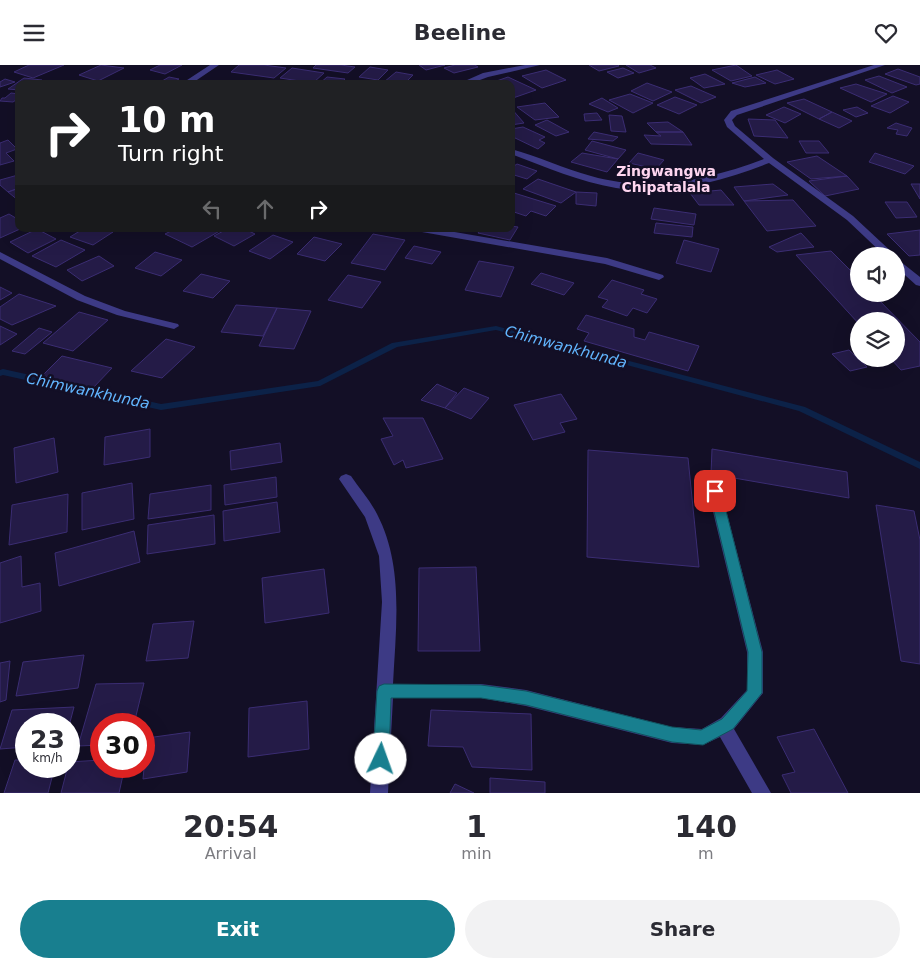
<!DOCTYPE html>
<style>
:root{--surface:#fff;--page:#f2f2f3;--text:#2b2b33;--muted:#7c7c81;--accent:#187f8f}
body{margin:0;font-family:"DejaVu Sans",sans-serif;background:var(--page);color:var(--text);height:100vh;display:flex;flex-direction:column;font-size:19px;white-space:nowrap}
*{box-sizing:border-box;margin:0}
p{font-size:16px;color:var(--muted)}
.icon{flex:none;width:28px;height:28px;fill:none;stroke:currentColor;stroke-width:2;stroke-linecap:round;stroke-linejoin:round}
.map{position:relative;height:728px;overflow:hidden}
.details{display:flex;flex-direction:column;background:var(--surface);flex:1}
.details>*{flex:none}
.top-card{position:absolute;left:15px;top:15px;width:500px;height:152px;border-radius:10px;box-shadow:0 5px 20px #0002;background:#202124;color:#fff;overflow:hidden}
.tools{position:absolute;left:850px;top:182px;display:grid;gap:10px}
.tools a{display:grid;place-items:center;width:55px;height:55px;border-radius:50%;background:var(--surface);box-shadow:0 5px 20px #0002;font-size:25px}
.speed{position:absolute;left:15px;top:648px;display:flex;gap:10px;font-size:25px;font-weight:700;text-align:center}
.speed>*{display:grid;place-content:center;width:65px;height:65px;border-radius:50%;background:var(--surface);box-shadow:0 5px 20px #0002;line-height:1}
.speed small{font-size:12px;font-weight:400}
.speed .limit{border:8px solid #d22;background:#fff;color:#111}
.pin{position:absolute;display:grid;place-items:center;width:42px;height:42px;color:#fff;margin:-21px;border-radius:10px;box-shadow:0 2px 8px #0006}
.me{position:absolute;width:55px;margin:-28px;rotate:3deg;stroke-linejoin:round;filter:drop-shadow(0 0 4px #0008)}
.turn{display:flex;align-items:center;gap:18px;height:105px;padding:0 20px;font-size:22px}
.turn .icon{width:65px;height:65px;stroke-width:2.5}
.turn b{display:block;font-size:35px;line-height:42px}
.lanes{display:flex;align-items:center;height:48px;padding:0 20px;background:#0003;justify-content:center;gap:25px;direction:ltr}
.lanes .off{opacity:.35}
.eta{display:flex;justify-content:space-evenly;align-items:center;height:85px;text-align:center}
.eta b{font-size:30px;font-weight:700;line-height:35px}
.cta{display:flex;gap:10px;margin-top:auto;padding:10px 20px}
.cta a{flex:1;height:58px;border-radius:30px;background:var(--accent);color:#fff;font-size:20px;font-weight:700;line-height:58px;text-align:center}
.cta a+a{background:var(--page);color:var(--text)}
header{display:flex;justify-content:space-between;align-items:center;height:65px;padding:0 20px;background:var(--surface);font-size:22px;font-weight:700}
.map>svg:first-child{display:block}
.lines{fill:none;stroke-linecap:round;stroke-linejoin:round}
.stream{fill:#0c2248;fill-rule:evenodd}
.building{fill:#241b47;stroke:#3b2d73}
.minor{fill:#3d3a85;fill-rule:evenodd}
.route{fill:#187f8f;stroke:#10535d}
.labels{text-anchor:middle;stroke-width:5;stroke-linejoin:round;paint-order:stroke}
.far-quarter-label{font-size:14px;font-weight:bold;fill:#ffd6f0;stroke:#130f26}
.water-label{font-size:15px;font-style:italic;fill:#62b6ff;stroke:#130f26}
</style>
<header><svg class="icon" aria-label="menu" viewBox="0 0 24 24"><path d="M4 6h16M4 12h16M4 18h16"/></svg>Beeline<svg class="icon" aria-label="heart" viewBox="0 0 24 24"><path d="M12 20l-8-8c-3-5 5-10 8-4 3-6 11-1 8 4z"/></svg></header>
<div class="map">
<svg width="920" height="728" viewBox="0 0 920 728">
<rect width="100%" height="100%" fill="#130f26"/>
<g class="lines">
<path class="stream" d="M496,261L805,342L920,397V404L799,346L496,265L397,282L320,321L161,345L3,310L0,311V305L3,304L161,339L318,316L392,278Z"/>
</g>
<path class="building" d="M29,0H64L33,13L14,7Z
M101,0L124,3L98,16L79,10Z
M160,0H182L165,9L150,5Z
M239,0H264L286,3L274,13L231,7Z
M316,0H341L355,2L348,8L313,3Z
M419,0H445L426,5Z
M455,0H475L478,2L454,8L444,3Z
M589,0H618L619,1L599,6Z
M626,0H650L656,3L639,8Z
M736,0L752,11L731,16L712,5Z
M370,2L388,5L378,15L359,12Z
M292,3L324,8L313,18L280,13Z
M623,3L634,8L618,13L607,7Z
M898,4L920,12V19L916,20L885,9Z
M546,5L566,15L542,23L522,11Z
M777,5L794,14L775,19L756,10Z
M396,7L413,10L404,19L384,17Z
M705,9L725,19L704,23L690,13Z
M879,11L907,22L892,28L865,15Z
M169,12L179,14L170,19H157Z
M327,12L345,14L340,19H319Z
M508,12L536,25L513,33L511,32V19H488Z
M755,12L766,18L745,22L732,18Z
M24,13L42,15L36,19H19V25L8,24Z
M5,14L15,17L0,22V17Z
M647,18L672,27L653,36L631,26Z
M856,19L887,29L871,37L840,23Z
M691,21L716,32L701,38L675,25Z
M11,28L19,29V33L13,37L0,36L2,33H5Z
M630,29L653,38L633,48L609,35Z
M893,31L909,37L890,48L871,41Z
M675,32L697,40L679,49L657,40Z
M602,33L618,43L608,47L589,39Z
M804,34L832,47L819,54L787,38Z
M545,38L559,52L535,55L517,42Z
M784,42L801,49L785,58L766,50Z
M857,42L868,48L856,52L843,45Z
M511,43L524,58L511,60Z
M832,47L852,56L839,63L819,54Z
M597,48L602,55L585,56L584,49Z
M609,50L622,51L626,67L611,66Z
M748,54L775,55L788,73L754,71Z
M547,55L569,67L556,71L535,60Z
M668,57L683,67H656L647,58Z
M896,58L912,63L907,71L896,69L898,65L887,63Z
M523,62L545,72L539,75L545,78L538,84L511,71V64Z
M594,67L618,72L613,76L588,74Z
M656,67H683L692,80L651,79L644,70L661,71Z
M8,75L17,84L6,88L14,96L0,100V78Z
M592,76L626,85L618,94L585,85Z
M799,76H819L829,88H806Z
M582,88L618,94L607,107L571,97Z
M638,88L664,95L656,104L629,98Z
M875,88L914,101L905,109L869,97Z
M817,91L847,111L811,114L787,97Z
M517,99L537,106L527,114L511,109V103Z
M629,102L656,104L657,112H628Z
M18,110L19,123L8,127L0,120V115Z
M847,111L859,124L825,131L809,116Z
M538,114L576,127L561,138L523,124Z
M773,119L788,130L744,136L734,122Z
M911,119H920V134Z
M19,123V136L8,127Z
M721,125L734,140H699L690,128Z
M576,127L597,128L596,141L576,139Z
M514,128L556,141L546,151L531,146L526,151L511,146V130Z
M793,135L816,161L767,166L744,136Z
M885,137H907L917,152L896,153Z
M654,143L696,149L694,160L651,154Z
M9,149L19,155L20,164L0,173V153Z
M656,158L693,162L692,172L654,168Z
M511,161L518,162L510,175L478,168L481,164H511Z
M37,164L56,174L28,188L10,177Z
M83,164H103L113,167L93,180L70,172Z
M175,164H223L192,182L165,169Z
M227,164H245L255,169L234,181L214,171Z
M920,165V190L909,191L887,169Z
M801,168L814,182L777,187L769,182Z
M373,169L405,175L385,205L351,198Z
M273,170L293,177L270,194L249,186Z
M314,172L342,179L325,196L297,189Z
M61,175L85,185L56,202L32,191Z
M684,175L719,184L711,207L676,198Z
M414,181L441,187L432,199L405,193Z
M831,186L859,214V229H873L920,277V301L901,305L891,294H896V256H859V259L796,190Z
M155,187L182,195L161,211L135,203Z
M99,191L114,201L82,216L67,205Z
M479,196L514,202L501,232L465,225Z
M541,208L574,218L564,230L531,219Z
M201,209L230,216L213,233L183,226Z
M348,210L381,217L362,243L328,235Z
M612,215L644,225L641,229L657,234L647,248L633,243L627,251L602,242L608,235L598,232Z
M0,222L12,228L0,235Z
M19,229L56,241L12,260L0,254V242Z
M236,240L277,243L263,271L221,267Z
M277,243L311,246L294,284L259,281Z
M79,247L108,255L73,286L43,278Z
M586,250L634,264V272L645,275L649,267L699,281L688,306L584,276L589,268L577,264Z
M0,261L17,269L0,280Z
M39,263L52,267L25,289L12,286Z
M166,274L195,282L162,313L131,306Z
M849,285L867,302L850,306L832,289Z
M62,291L112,303L92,324L42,311Z
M437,319L457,328L445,343L421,335Z
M464,323L489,333L471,354L445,343Z
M561,329L577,354L560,358L565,367L533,375L514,340Z
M383,353H423L443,394L406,403L403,395L394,400L381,374L393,371Z
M150,364V392L104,400L105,372Z
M54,373L58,407L16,418L14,383Z
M280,378L282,397L231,405L230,386Z
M712,384L847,407L849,433L711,409Z
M588,385L688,393L699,502L587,492Z
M276,412L277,432L225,440L224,420Z
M132,418L134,454L82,465V428Z
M211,420V445L148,454L150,429Z
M68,429L67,467L9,480L12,440Z
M277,437L280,467L224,476L223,446Z
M876,440L914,446L920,475V599L901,596Z
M214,450L215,479L147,489L148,460Z
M134,466L140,497L59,521L55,488Z
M21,491L22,522L40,518L41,546L0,558V498Z
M476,502L480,586H418L419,503Z
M324,504L329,548L265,558L262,513Z
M194,556L188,593L146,596L153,559Z
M84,590L78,623L16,631L23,597Z
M10,596L6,635L0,637V598Z
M144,618L134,659H101V680L78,681L96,619Z
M307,636L309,684L248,692L249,643Z
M74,642L69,661V659H26V682L0,684L12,645Z
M431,645L531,649L532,705L472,702L463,682L428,681Z
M814,664L848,728H791L782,710L795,707L777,672Z
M190,667L187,707L143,714L147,673Z
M15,695H26V701H55L48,728H4Z
M101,695V701H125L119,728H61L69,697Z
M490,713L545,717V728H490Z
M455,719L474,728H450Z"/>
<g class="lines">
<path class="minor" d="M210,0H219L191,19H181Z
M525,0H540L488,12L469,19H458L483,8Z
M874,0H885L737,50L732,55L735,61L773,93L853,151L896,191H885L847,155L769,98C720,117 669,131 616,123C580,117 546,102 511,89V84C538,91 564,104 591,111C650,128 708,115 764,94L727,62L724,55L731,46Z
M417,164H437L607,193L663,210L664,212L659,215L605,199L422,167Z
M0,187L85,231L125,246L178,259L179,261L174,264L117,250L77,235L0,194Z
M896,193L920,212V221L916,220L896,202Z
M346,409L351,411C359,423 370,435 377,449C404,501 396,561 393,619H481L526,625L672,662L702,664L721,653L747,625V587L708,426L710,422H720L763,587V628L734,664L771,728H752L720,672L703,680L672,678L526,641L481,633H393L388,728H370L382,537L379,491L365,452L339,414L341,411Z"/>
</g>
<path class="route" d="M715,421L719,422L721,426L762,587V628L733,664L703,680L672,677L526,640L481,633H391L389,694L386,699L381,702L375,699L373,694L377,626L379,621L384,619L481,620L526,626L672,662L701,665L722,654L747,626L748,587L709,426L711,422Z"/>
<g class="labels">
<g class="far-quarter-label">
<text x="666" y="111">Zingwangwa<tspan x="666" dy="16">Chipatalala</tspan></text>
</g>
<g class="water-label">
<text transform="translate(566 282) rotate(15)" y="5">Chimwankhunda</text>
<text transform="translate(88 326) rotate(12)" y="5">Chimwankhunda</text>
</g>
</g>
</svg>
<div class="tools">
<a><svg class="icon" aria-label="sound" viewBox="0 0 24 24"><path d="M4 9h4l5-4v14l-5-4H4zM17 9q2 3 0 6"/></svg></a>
<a><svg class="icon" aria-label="layers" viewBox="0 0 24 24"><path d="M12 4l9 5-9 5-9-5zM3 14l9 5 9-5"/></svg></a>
</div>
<div class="speed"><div>23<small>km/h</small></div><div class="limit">30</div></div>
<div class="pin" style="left:715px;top:426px;background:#d93025"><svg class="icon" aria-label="arrive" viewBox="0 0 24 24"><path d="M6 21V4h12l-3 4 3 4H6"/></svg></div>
<svg class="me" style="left:381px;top:694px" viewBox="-20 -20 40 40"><circle r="19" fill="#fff"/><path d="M0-13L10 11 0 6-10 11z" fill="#187f8f"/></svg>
<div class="top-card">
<div class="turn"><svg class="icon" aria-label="right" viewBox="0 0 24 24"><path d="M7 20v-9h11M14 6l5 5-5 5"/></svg><div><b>10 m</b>Turn right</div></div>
<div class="lanes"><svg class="icon off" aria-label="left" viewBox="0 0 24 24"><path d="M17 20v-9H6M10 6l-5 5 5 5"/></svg><svg class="icon off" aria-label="ahead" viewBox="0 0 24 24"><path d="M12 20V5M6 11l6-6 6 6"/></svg><svg class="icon" aria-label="right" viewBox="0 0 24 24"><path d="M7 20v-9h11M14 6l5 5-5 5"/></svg></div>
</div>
</div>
<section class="details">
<div class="eta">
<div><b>20:54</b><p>Arrival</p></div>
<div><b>1</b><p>min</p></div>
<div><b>140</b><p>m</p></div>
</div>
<div class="cta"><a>Exit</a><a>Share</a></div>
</section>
